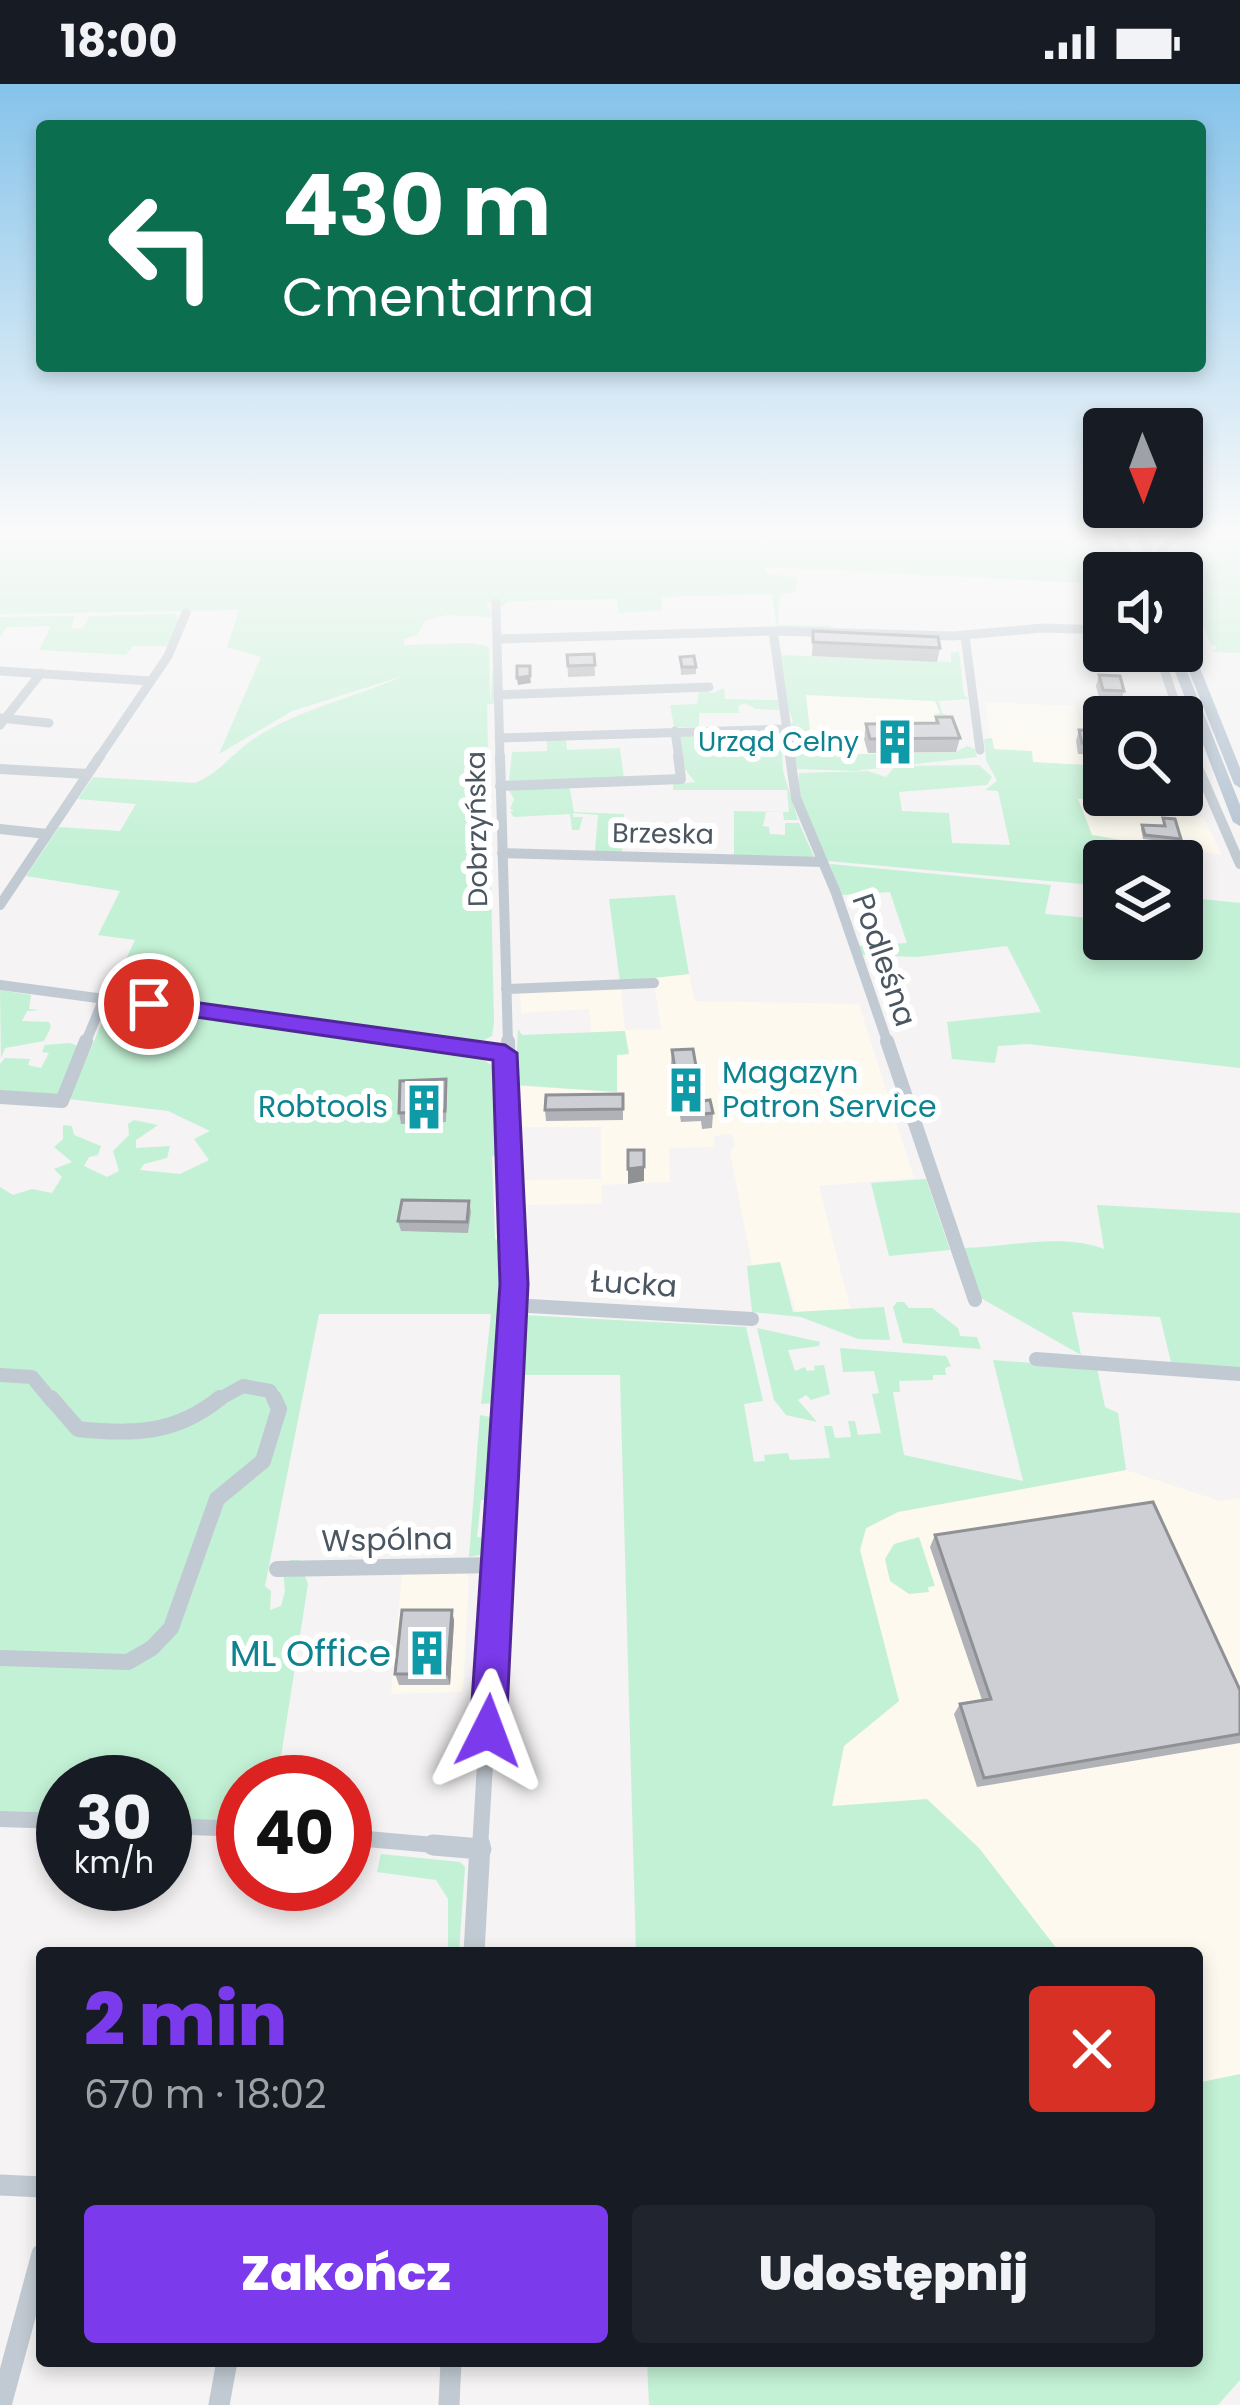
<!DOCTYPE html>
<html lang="pl">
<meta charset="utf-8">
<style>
:root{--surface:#171b24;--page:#20242c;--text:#f1f3f6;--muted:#9ea1a6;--accent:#7c3aed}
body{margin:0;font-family:Poppins,sans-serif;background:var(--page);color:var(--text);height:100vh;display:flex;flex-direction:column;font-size:45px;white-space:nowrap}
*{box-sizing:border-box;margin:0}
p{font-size:39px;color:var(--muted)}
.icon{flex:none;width:66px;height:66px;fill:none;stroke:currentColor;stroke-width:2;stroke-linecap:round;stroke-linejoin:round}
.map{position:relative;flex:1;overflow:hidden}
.sheet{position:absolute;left:36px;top:1863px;width:1167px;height:420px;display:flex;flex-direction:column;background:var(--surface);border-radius:12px;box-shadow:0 6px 18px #0003}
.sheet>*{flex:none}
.guide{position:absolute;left:36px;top:36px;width:1170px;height:252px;border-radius:12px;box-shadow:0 6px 18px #0003;background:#0b6e4f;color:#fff;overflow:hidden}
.needle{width:78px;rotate:179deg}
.fabs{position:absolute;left:1083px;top:324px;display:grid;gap:24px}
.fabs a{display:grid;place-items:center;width:120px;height:120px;border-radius:12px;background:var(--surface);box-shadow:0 6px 18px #0003;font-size:60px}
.speed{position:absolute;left:36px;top:1671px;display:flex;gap:24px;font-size:60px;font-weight:700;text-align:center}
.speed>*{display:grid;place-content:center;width:156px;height:156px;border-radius:50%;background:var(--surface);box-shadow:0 6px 18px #0003;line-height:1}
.speed small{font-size:30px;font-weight:400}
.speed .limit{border:18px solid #d22;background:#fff;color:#111}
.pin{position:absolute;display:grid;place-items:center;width:102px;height:102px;color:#fff;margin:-51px;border:6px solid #fff;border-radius:50%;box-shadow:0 3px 12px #0007}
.me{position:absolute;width:132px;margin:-66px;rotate:3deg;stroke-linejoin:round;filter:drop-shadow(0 0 9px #0008)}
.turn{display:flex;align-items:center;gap:42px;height:252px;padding:0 48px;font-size:54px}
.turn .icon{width:156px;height:156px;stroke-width:2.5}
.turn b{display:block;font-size:84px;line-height:102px}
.round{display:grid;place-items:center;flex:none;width:126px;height:126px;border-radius:12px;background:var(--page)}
.summary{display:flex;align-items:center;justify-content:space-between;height:204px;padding:0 48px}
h1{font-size:72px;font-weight:800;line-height:90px;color:var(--accent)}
.button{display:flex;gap:24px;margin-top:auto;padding:24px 48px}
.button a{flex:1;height:138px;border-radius:12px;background:var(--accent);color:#fff;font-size:48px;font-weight:800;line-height:138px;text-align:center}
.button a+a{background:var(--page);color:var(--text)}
.status{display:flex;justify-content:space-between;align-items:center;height:84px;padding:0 60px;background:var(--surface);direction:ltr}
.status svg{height:33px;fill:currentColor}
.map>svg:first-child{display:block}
.commercial{fill:#fdf9ef}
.green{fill:#c3f1d5}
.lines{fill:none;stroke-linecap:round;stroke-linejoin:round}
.minor-far4{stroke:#c1cad2;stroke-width:9}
.minor-far3{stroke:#c1cad2;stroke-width:10}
.minor-far2{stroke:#c1cad2;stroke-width:14}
.minor-far1{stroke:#c1cad2;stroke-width:16}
.minor{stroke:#c1cad2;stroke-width:21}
.major{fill:#b3c2d1;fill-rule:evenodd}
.wall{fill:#b0b2b7}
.shaded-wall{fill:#909195}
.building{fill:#cdcfd5;stroke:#909195;stroke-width:3}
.route{fill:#7c3aed;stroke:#51269a;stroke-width:3}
.labels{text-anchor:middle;stroke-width:12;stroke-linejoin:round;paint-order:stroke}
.far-culture-label{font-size:27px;fill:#0d838f;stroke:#fff;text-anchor:end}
.far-street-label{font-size:27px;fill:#4a5661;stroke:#fff}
.street-label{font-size:30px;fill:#4a5661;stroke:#fff}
.culture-label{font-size:30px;fill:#0d838f;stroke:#fff;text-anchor:start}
.near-culture-label{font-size:36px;fill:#0d838f;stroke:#fff;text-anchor:end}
</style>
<div class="status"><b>18:00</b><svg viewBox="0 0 49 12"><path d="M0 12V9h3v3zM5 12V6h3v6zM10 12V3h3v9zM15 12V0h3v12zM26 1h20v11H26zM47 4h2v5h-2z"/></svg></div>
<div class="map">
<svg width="1240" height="2321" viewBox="0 0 1240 2321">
<rect width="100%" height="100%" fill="#f5f3f3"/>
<path class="commercial" d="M795,609L937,615L958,673L809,676Z
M985,618L1075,622L1079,636L1104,637V682L994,676Z
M1078,713L1181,718L1185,732L1203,733L1222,771L1092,751Z
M689,890L695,917L859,920L914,1094L819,1102L851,1227L797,1230L780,1178L752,1181L730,1068L735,1062L732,1050L714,1052L715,1063L669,1064L670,1098L602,1101L601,1120L521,1121L520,1096L601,1095V1043H519L518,1002L616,1008L617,971L628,970L625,947L591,948L589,925L521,929L520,907L621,903L625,946L661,945L653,892Z
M1126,1386L1220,1417L1240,1414V1990L1197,1999V1869H1060L979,1764L832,1723L844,1662L899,1617L860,1466L866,1445L898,1428Z
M465,1488L469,1494L463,1608L391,1610L402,1489Z"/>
<path class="green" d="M0,446H1052L1068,452L1076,448L1103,465L1125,489H1104V500L765,483L767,490L797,493L796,508L780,510L778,541L832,542L828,545H777L772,510L661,513L662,526L619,529L617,515L508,517L504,522L486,518L493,533L446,531L425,537L417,551L404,555V561L473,559L489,563L490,619L494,571L495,619L487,621L494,939L492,952L482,957L110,909L135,856L98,851L120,807L26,792L59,743L120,747L136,720L78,715L93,693L195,699C219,690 234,667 255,654C301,624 354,614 403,592L292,627L219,670L261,573L227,563L239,526L0,530Z
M1209,446H1240V569L1213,568L1217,563L1211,561L1179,482L1183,466Z
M175,530L180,536L167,562H133L126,571L39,566L51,542L6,543L0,554V533L75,532L71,545L83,544L89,532Z
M779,550H813L779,552L782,571L951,578V569L959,567L964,611L969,615L939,617L942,629L949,632L932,630L940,629L935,617L806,611L811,656L840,655L848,660H811L813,671L955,668L967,662L975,665L977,673L855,687L795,685L789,644L793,637L784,616Z
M724,604L725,615L778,616L779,626L756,625L744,619L738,623L739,629H699V643H674L670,621L697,620L699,605L713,609Z
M726,646L730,662L782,663L783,687L798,736H784L783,728H766L763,742L769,743L770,750L785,751V739H799L815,775L734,771V727L789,728L787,706H673V700L695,698L683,683L678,649L716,653Z
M566,653L567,666L620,664L624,694L509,697L512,668L547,667V654Z
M992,654L994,665L1032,667L1033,678L1104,682V711H1145L1146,716L1078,715L1092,751L1190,768L1203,813L1182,810V777H1104V802L828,777L798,708L799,689L868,687L886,693L895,682L979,681L992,693L987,701L899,708L902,727L949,729L952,759L1010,761L998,707L985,706L997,697L986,676L984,655Z
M569,700L574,728L624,730L622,768L595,767L598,731L573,729V733H583L579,746H572L570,730L514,733L510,728L514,726L510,725L514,715L509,707Z
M830,780L1051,801L1045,830L1090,834L1093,803L1104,805V855H1182V813L1240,819V984L1028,960L998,962L995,979L952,975L947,938L1041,928L1007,862L917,873L863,871L857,862L907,859L890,808L841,811Z
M675,811L689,890L620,898L609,815Z
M0,906L31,911L29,925L40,926L27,927L22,937L49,938L51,943L44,957L5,964L1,974Z
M110,920L468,966L496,984L500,1067L492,1073L495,1155L503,1157L497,1319L481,1320L491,1230H319L265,1502L271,1507L270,1526L281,1522L285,1507L283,1485L290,1476H299L308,1500L277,1698H243V1745L165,1742V1698H63V1737L0,1735V1103L13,1111L32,1105L52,1109L62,1093L54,1085L72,1078L54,1063L63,1055V1041L72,1042L74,1051L101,1062L98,1071L89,1073L84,1082L107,1093L119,1087L113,1067L129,1051L128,1040L134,1036L158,1041L136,1056V1064L170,1062L167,1074L144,1080L140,1086L180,1090L209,1076L194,1055L210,1047L168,1027L69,1015Z
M518,945L522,951L625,947L629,970L617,971V1008L515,1001Z
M70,959L78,962L57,1012L0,1009V980L5,974L30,975L28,981L41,984L49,969L42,968L45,961Z
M926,1095L950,1166L889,1172L871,1099Z
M1097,1121L1240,1129V1286L1172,1282L1160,1233L1072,1228L1081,1271L979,1213L961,1164C1007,1164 1061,1148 1104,1165Z
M780,1178L793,1228L884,1223L890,1256L858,1255L801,1233L752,1228L747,1182Z
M897,1218H904L909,1224H932L958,1244L960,1252L977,1253L981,1265L903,1259L893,1223Z
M522,1231L746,1243L763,1317L744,1320L754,1378L765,1377L764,1371L788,1369L790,1376L830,1374L824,1342H832L835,1354L851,1353L848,1337H855L858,1351L881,1349L872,1310L879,1309L874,1287L843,1288L840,1264L946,1272L951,1282L945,1284L946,1291H933V1296L899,1297L900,1308H893L904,1371L1023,1397L993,1276L1097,1284L1105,1323L1118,1329L1126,1386L898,1428L866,1444L860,1466L899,1617L844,1662L832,1722L927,1715L979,1764L1060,1869H636L620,1291H520Z
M757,1244L820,1258L819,1262L788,1266L795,1287L805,1283L807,1287L815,1286L814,1282L824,1281L830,1310L811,1316L806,1311L798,1316L817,1338L786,1331L774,1316Z
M480,1331L495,1334L491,1416H481L477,1453L488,1454L486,1470L469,1473Z
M919,1453L935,1502L928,1503L929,1508L909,1510L890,1497L885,1475L894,1460Z
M381,1770L460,1778L465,1783L459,1869H448V1815L436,1796L377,1788Z
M1240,1990V2296L1218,2321H649L647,2277H1197V1999Z"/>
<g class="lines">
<path class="minor-far4" d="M1074,446L1112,468L1128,489
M496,519L500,675
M773,547L791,675
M965,552L980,666
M497,555L773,547L953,552L1043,544L1104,546
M1158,567L1180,633
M0,587L150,597
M498,611L709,603
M0,634L49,639
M1182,639L1194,675
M0,641L41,589
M675,647L679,675
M499,654L785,645
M98,675L168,572L186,529"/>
<path class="minor-far3" d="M500,672L508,960
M790,672L796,714L836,809L888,960
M1193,672L1240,780
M0,685L88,690
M500,702L681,695L678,672
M0,745L47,750
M502,769L822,778
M0,821L100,672
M0,901L441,960
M506,905L654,899
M85,960L104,914"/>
<path class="minor-far2" d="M418,957L505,969
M887,957L975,1216
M0,1013L62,1017L86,957
M513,1221L752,1235
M1036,1275L1240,1290
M0,1291L32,1293L52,1317
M216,1317L243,1302L270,1307L275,1317
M507,1317L514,1200L508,957"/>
<path class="minor-far1" d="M51,1314L78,1345C133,1351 176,1350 220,1314
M277,1485L497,1481
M0,1574L128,1578L152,1564L171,1544L217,1415L263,1377L279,1325L274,1314
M0,1735L63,1737
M165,1742L243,1745
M345,1753L467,1764
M480,1764L507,1314"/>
<path class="minor" d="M433,1761L481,1765
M474,1869L480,1761
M0,2101L42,2103
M1,2321L42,2170
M219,2321L227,2277
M449,2321L451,2277"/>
<path class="major" d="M1112,446H1122L1138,489H1128Z
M1134,446H1144L1156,475L1157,465L1176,446H1186L1167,466L1164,489H1151Z
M1182,551L1188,554L1240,684V704L1234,700L1181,567Z
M1167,567H1179L1240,721V742L1233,738Z"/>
</g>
<path class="wall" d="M813,547L940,564L937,578L812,572Z
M594,570L595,592L568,593L567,571Z
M680,573L696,583V590L681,591Z
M1099,591L1124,607L1121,618L1100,617L1096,602Z
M936,633L960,654L956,668L868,669L864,655L866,640L935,639Z
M1079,646L1104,647V671L1078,670L1076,657Z
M1163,734L1181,755L1179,759L1143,755L1141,745L1142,741L1163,742Z
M672,966L702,1017L713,1029L712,1044L702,1045L701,1037L681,1038L671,981Z
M447,1006L446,1038L401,1040L399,1029Z
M623,1010V1036L546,1037L545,1026Z
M469,1117L471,1128L468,1149L401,1147L398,1137Z
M935,1451L1240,1606V1659L977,1703L954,1630L960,1620L982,1616L930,1463Z
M452,1526L454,1537L450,1601H399L395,1590Z"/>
<path class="shaded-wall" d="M530,592L531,599L518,601L517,594Z
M644,1083V1097L628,1100V1085Z
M452,1526L454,1537L450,1601L447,1590Z"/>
<path class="building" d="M813,547L938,553L940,564L813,558Z
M594,570L595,581L568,582L567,571Z
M694,572L696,583H682L680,573Z
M517,582H530V592L517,594Z
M1099,591L1120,592L1124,607L1103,606Z
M936,633H952L960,654L870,655L866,640L938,639Z
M1079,646L1104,647V660L1082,659Z
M1163,734L1175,735L1181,755L1145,751L1142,741L1165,742Z
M693,965L702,1017L710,1016L713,1029L703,1030L702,1022L681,1024L672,966Z
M446,995L445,1027L399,1029L400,997Z
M623,1010V1025L545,1026L546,1011Z
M628,1066H644V1083L628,1085Z
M402,1116L469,1117L467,1138L398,1137Z
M1153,1418L1240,1606V1650L984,1694L960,1620L991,1615L935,1451Z
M402,1526H452L447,1590H395Z"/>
<linearGradient id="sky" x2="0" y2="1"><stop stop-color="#85c3ea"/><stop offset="0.58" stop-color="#fafafa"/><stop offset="1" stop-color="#fafafa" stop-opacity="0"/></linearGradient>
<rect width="1240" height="771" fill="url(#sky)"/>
<path class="route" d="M149,912L505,961L517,969L528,1200L506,1647L500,1660L488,1665L475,1660L470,1647L500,1200L493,976L141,925V914Z"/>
<defs>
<g id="building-bare" transform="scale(3.6)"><path d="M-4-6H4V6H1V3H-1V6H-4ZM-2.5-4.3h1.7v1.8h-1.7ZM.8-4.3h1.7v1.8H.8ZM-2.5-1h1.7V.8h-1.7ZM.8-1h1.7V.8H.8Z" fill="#0f9aa8" stroke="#fff" stroke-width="2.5" paint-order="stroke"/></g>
</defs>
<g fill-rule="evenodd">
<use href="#building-bare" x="895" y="658"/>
<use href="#building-bare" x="686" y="1006"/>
<use href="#building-bare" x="424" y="1023"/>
<use href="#building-bare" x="427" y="1569"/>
</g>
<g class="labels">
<g class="far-culture-label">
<text x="859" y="667">Urząd Celny</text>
</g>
<g class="far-street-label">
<text transform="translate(477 745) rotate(-91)" y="9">Dobrzyńska</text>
<text transform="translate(663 750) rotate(1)" y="9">Brzeska</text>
</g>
<g class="street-label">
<text transform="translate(884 876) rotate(71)" y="10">Podleśna</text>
<text transform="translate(634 1200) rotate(4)" y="10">Łucka</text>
<text transform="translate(387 1456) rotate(-1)" y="10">Wspólna</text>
</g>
<g class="culture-label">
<text x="722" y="999">Magazyn<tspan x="722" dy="34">Patron Service</tspan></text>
<text x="388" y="1033" text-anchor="end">Robtools</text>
</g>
<g class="near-culture-label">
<text x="391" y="1582">ML Office</text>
</g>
</g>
</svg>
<div class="fabs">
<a><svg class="needle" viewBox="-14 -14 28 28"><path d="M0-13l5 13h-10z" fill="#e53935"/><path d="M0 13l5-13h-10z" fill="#9ea1a6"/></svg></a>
<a><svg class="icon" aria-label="sound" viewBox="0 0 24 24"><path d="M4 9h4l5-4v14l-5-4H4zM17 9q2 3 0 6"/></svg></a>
<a><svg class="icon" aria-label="search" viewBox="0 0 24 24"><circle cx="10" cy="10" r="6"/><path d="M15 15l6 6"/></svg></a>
<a><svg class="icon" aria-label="layers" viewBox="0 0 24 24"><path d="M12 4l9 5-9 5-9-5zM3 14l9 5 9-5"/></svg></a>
</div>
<div class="speed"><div>30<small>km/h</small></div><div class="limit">40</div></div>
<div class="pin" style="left:149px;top:920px;background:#d93025"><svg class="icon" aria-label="arrive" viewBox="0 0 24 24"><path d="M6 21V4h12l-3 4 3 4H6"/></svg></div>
<svg class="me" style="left:488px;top:1647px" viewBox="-20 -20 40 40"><path d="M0-17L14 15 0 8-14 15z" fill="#7c3aed" stroke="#fff" stroke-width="4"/></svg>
<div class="guide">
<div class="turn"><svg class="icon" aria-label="left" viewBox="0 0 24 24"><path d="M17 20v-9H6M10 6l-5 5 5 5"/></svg><div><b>430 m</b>Cmentarna</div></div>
</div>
<section class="sheet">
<div class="summary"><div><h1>2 min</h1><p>670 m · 18:02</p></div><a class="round" style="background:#d93025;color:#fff"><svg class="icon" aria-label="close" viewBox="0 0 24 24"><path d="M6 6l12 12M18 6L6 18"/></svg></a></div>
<div class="button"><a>Zakończ</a><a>Udostępnij</a></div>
</section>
</div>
